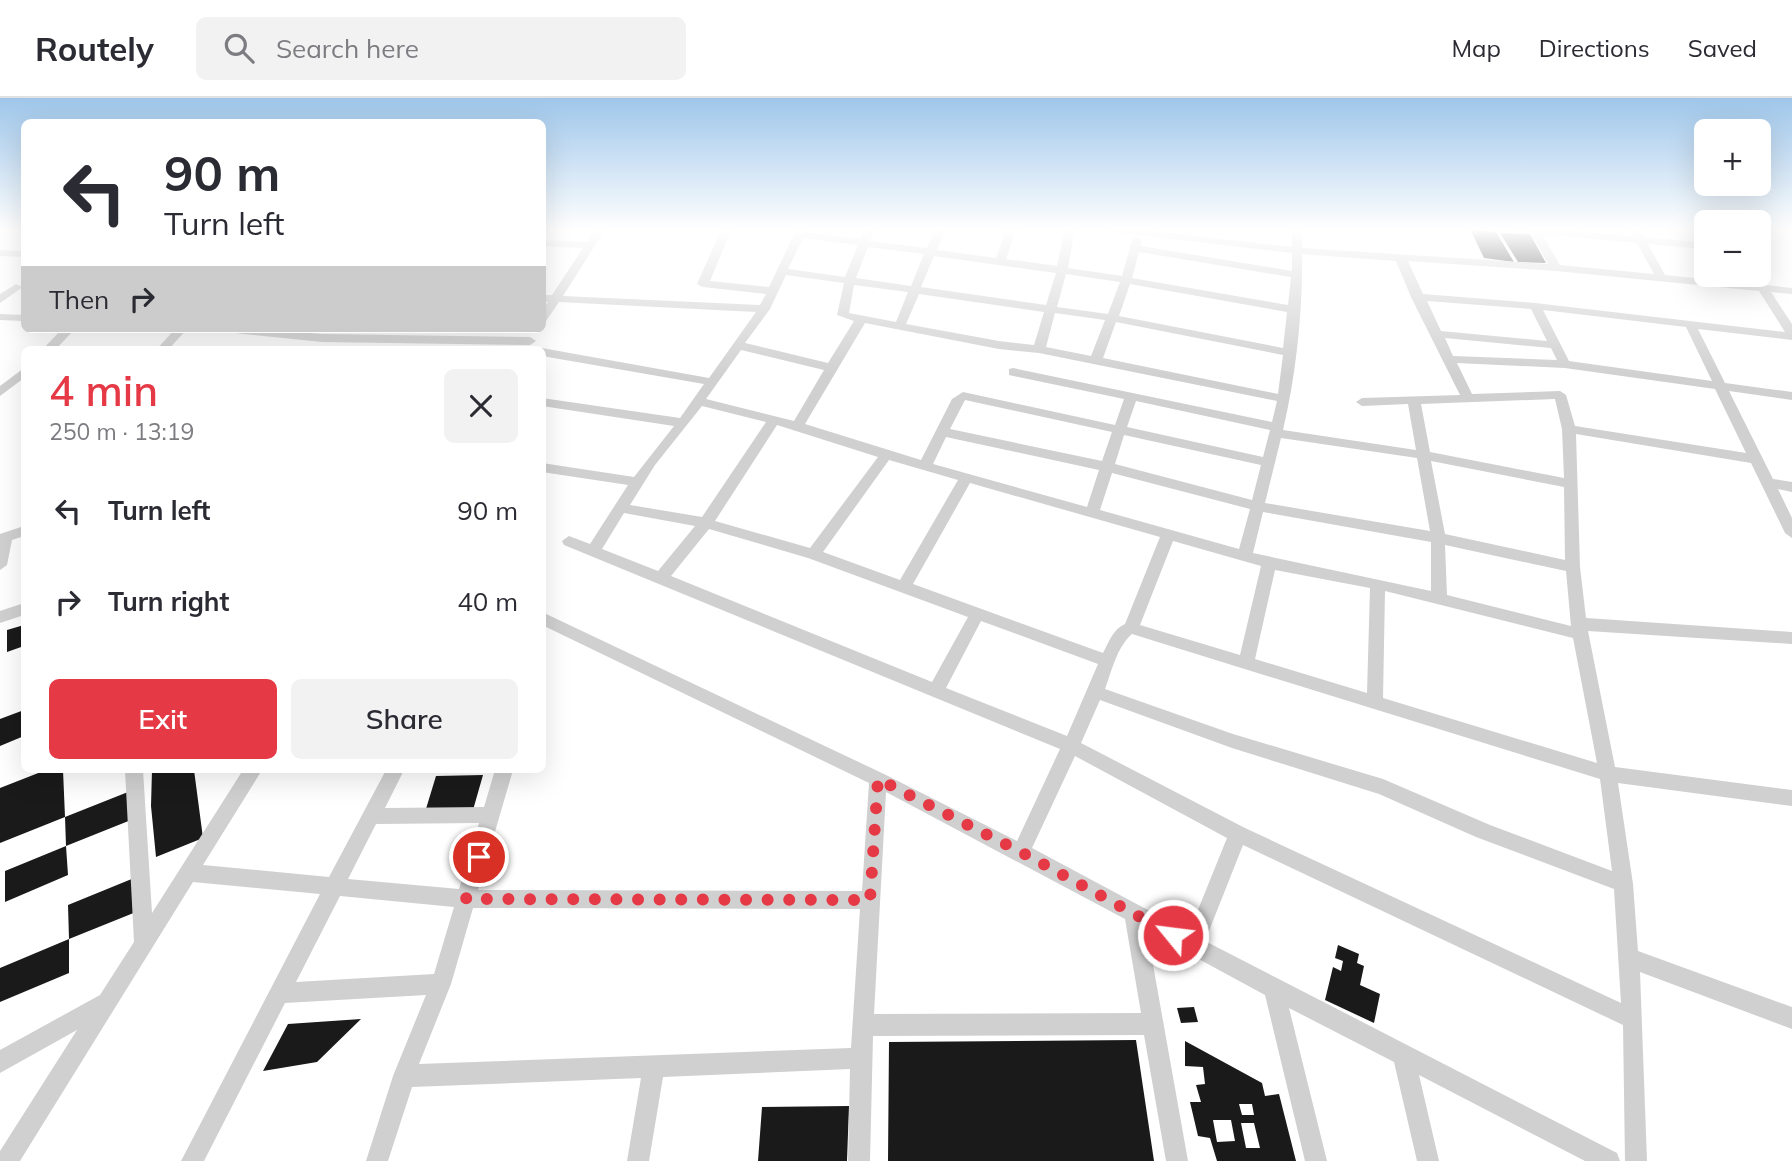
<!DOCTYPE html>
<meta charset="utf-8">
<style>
:root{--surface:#fff;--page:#f2f2f3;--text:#2b2b33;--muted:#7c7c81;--line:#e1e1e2;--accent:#e63946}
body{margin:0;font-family:Mulish,sans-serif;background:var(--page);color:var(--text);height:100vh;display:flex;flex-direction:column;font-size:26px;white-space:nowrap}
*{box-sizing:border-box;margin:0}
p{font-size:23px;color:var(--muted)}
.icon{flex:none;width:38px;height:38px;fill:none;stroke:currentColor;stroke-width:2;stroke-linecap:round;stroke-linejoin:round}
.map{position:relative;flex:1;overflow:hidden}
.side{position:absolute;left:21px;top:248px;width:525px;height:427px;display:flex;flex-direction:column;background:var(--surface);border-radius:10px;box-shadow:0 7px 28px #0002}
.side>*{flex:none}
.top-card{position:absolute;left:21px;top:21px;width:525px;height:214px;border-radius:10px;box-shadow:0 7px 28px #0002;background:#fff;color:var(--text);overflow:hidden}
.tools{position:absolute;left:1694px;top:21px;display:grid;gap:14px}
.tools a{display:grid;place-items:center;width:77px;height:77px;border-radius:10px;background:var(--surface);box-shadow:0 7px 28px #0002;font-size:35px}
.pin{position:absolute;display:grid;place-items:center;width:60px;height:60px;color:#fff;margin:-30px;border:4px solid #fff;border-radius:50%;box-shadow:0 2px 7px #0007}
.me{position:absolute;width:77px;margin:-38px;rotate:299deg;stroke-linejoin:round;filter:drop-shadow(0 0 5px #0008)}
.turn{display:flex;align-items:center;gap:24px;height:147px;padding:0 28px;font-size:32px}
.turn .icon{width:91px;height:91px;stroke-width:2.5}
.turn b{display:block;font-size:49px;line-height:60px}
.then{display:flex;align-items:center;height:66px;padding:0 28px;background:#0003;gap:14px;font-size:26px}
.round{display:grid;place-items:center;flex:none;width:74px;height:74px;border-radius:10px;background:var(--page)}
.summary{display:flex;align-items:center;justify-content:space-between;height:119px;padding:0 28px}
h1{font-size:42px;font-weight:600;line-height:52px;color:var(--accent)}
.button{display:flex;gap:14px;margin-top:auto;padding:14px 28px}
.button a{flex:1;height:80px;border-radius:10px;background:var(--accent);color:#fff;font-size:28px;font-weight:600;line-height:80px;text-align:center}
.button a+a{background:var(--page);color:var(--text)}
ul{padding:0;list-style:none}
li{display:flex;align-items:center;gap:21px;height:91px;padding:0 28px}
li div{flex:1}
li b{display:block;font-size:26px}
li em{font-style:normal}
header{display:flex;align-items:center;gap:42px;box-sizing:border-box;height:98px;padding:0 35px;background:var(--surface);border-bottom:2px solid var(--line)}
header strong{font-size:33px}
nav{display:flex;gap:38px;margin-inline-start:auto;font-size:24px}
.search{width:490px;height:63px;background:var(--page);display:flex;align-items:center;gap:18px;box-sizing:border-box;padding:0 24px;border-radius:10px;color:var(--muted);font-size:26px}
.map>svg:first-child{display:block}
.building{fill:#1a1a1a;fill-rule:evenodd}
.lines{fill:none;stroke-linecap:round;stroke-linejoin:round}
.minor{fill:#d0d0d0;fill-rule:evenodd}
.route{stroke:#e63946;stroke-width:12;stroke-dasharray:0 21.6}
</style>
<header>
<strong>Routely</strong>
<div class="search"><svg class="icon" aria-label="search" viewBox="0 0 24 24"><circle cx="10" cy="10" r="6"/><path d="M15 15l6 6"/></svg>Search here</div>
<nav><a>Map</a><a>Directions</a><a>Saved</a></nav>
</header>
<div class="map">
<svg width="1792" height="1063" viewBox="0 0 1792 1063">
<rect width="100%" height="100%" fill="#fff"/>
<path class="building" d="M1470,131L1496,134L1514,164L1484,160Z
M1500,135L1530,136L1546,165L1518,164Z
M24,527V548L7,554V532Z
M24,612V638L0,648V621Z
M46,672H63L65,719L0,745V690Z
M152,672H194L203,740L156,759L151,708Z
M483,677L473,712L425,714L436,678Z
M128,694L131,722L66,748L65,719Z
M66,748L68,777L5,804V773Z
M139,778L141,812L69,841L68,807Z
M69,841V875L0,904V870Z
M1338,847L1359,856L1357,865L1364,868L1360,887L1380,896L1374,925L1325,902L1333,869L1341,873L1343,863L1335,860Z
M1194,909L1198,924L1181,925L1177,910Z
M361,921L317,964L263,973L288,926Z
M1136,942L1154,1063H888L889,944Z
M1185,943L1262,985L1265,998L1279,996L1296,1063H1217L1210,1040L1198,1038L1190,1004H1201L1196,987L1205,986L1203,969L1185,968ZM1239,1006H1252L1254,1017H1242ZM1213,1022H1231L1235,1043L1217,1044ZM1241,1025H1254L1260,1050H1246Z
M849,1008L847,1063H758L762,1009Z"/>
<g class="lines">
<path class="minor" d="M596,130H606L563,198L760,207L766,196L703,189L697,186L722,130H732L710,183L769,189L797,130H807L805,134L860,141L865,130H875L870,143L927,150L936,130H946L937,152L996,160L1003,141V130H1013V141L1006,161L1057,168L1065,130H1075L1068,170L1122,178L1132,142L1137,139L1142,142L1141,148L1292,173V155L1105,133L1100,130H1128L1292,149V130H1302V150L1548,166L1531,135L1510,133L1505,130H1540L1633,138L1629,130H1639L1644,139L1706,145V151L1648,146L1665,177L1754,186L1749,177L1759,176L1766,187L1792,190V196L1771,194L1792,226V242L1698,231L1725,285L1792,294V302L1729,293L1773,381L1792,384V394L1778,391L1792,420V440L1785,435L1751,365L1576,336L1580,469L1586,520L1792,534V546L1588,533L1615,669L1792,692V708L1618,685L1633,786L1638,853L1792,909V931L1640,874L1647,1063H1625L1623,927L1243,747L1205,843L1617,1055L1620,1063H1585L1419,977L1439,1063H1417L1394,964L1289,910L1327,1063H1305L1265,897L1147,833L1188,1063H1166L1144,937L873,938L870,1063H848L850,971L663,979L649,1063H627L641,980L412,989L388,1063H366L393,978L426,897L285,905L204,1063H181L320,796L193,784L20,1063H0V1053L77,932L0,975V952L100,897L134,844L125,672H143L152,815L243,672H262L203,767L329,779L386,672H404L385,710L484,709L495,672H513L478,792L862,793L869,685L542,527V514L884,676L1017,743L1060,651L564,447L562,443L569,438L590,446L628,387L542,374V365L634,379L674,328L542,308V300L680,320L704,286L542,258V252L538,251L542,250L709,280L756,214L559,204L546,223L542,224V211L548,204L542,203V197H552L583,150L542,148V142L587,144ZM1542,136L1637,145L1654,176L1560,167ZM803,140L858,147L845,179L788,171ZM868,149L924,156L911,188L856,180ZM1139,154L1291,179L1288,207L1132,180ZM1302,156L1396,163L1411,199L1460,297L1362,300L1356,304L1362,308L1408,306L1416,352L1283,332C1296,277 1303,212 1302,156ZM934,158L1056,175L1046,207L921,189ZM1408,163L1556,173L1759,193L1785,234L1535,205L1423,196ZM1066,176L1120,184L1108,216L1057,209ZM786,177L844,185L837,217L854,223L828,265L745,245L770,211ZM1130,186L1287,214L1283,250L1119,218ZM854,187L908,194L896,224L849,215ZM919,196L1044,214L1034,247L999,243L906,226ZM1427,203L1531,211L1547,243L1441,233ZM1543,212L1686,229L1712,283L1569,263ZM1055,215L1105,222L1091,258L1046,249ZM1116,224L1283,257L1278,296L1103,260ZM865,225L999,251L1039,255L1277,303L1272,324L1013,270L1009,271V277L1124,301L1115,327L963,294L952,301L921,362L805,326ZM1445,240L1551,250L1557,262L1453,258ZM741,252L824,272L794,323L706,301ZM1457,265L1565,270L1715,291L1746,355L1575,328L1566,297L1560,293L1472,296ZM1555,301L1562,331L1564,380L1430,354L1421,306ZM965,302L1112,334L1102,363L950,331ZM1136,303L1270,332L1263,359L1127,329ZM702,308L766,324L702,419L630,407L655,367ZM777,327L878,359L810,450L715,423ZM1124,337L1261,367L1252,402L1115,366ZM946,339L1099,372L1087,409L933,366ZM1281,340L1417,360L1430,433L1265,405ZM889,362L958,382L900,482L823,454ZM1431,363L1564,389L1565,462L1445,436ZM1112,375L1250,411L1239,451L1100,412ZM970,385L1160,439L1125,526C1113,531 1109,544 1103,555L913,486ZM1263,414L1431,444V493L1253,455ZM624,415L695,428L658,473L602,451ZM709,431L808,460L968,519L932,584L671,478ZM1173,443L1261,468L1240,557L1140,527ZM1445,447L1566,473L1571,528L1447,497ZM1275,472L1370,490L1367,595L1255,561ZM1385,493L1573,540L1597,665L1383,600ZM981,523L1098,566L1067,638L946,590ZM1132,536L1600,681L1612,773L1490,727L1383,681L1233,636L1105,591C1112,572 1117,549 1132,536ZM1100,602L1232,650L1379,696L1476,739L1614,791L1621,905L1245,730L1081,645ZM1075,658L1227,740L1189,834L1032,750ZM886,694L1125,821L1141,915L874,916ZM479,725L459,791L348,781L376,726ZM340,798L454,809L434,876L296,884ZM473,810L860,811L851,950L419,966L451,886Z
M0,152L24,153V159L0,158Z
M16,186L22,189L20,191L0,205V196Z
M0,216L24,217V223L0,222Z
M62,231H75L55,252H42Z
M175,231H187L168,252H156Z
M219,231H263L322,236L530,239L536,243L530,247L322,244L225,234Z
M24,270V280L0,298V288Z
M24,428V438L12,442L7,467L0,472V436Z
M24,505V517L0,525V513Z"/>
</g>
<linearGradient id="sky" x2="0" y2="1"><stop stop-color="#9ec6ea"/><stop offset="0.47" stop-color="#fff"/><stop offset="1" stop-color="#fff" stop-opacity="0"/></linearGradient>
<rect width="1792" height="279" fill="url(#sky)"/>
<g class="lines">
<path class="route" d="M479,759L466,801L870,802L878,681L1021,754L1173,837"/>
</g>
</svg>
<div class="tools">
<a>+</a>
<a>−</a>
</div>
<div class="pin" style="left:479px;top:759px;background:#d93025"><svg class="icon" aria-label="arrive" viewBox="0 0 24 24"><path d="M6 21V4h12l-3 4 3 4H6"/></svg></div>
<svg class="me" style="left:1173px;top:837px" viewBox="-20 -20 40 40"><circle r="17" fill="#e63946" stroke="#fff" stroke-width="3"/><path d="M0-11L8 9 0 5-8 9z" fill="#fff"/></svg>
<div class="top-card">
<div class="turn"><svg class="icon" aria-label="left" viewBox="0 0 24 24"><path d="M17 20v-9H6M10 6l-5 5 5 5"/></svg><div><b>90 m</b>Turn left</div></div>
<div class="then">Then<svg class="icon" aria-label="right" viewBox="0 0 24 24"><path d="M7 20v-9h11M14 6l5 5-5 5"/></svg></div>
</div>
<section class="side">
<div class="summary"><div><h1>4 min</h1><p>250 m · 13:19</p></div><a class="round"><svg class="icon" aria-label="close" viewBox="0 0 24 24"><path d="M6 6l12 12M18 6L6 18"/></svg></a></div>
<ul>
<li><svg class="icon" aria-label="left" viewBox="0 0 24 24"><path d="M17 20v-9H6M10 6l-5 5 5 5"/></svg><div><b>Turn left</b></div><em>90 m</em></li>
<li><svg class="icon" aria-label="right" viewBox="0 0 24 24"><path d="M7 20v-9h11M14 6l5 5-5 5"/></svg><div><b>Turn right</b></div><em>40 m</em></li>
</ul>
<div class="button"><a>Exit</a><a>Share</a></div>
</section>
</div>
